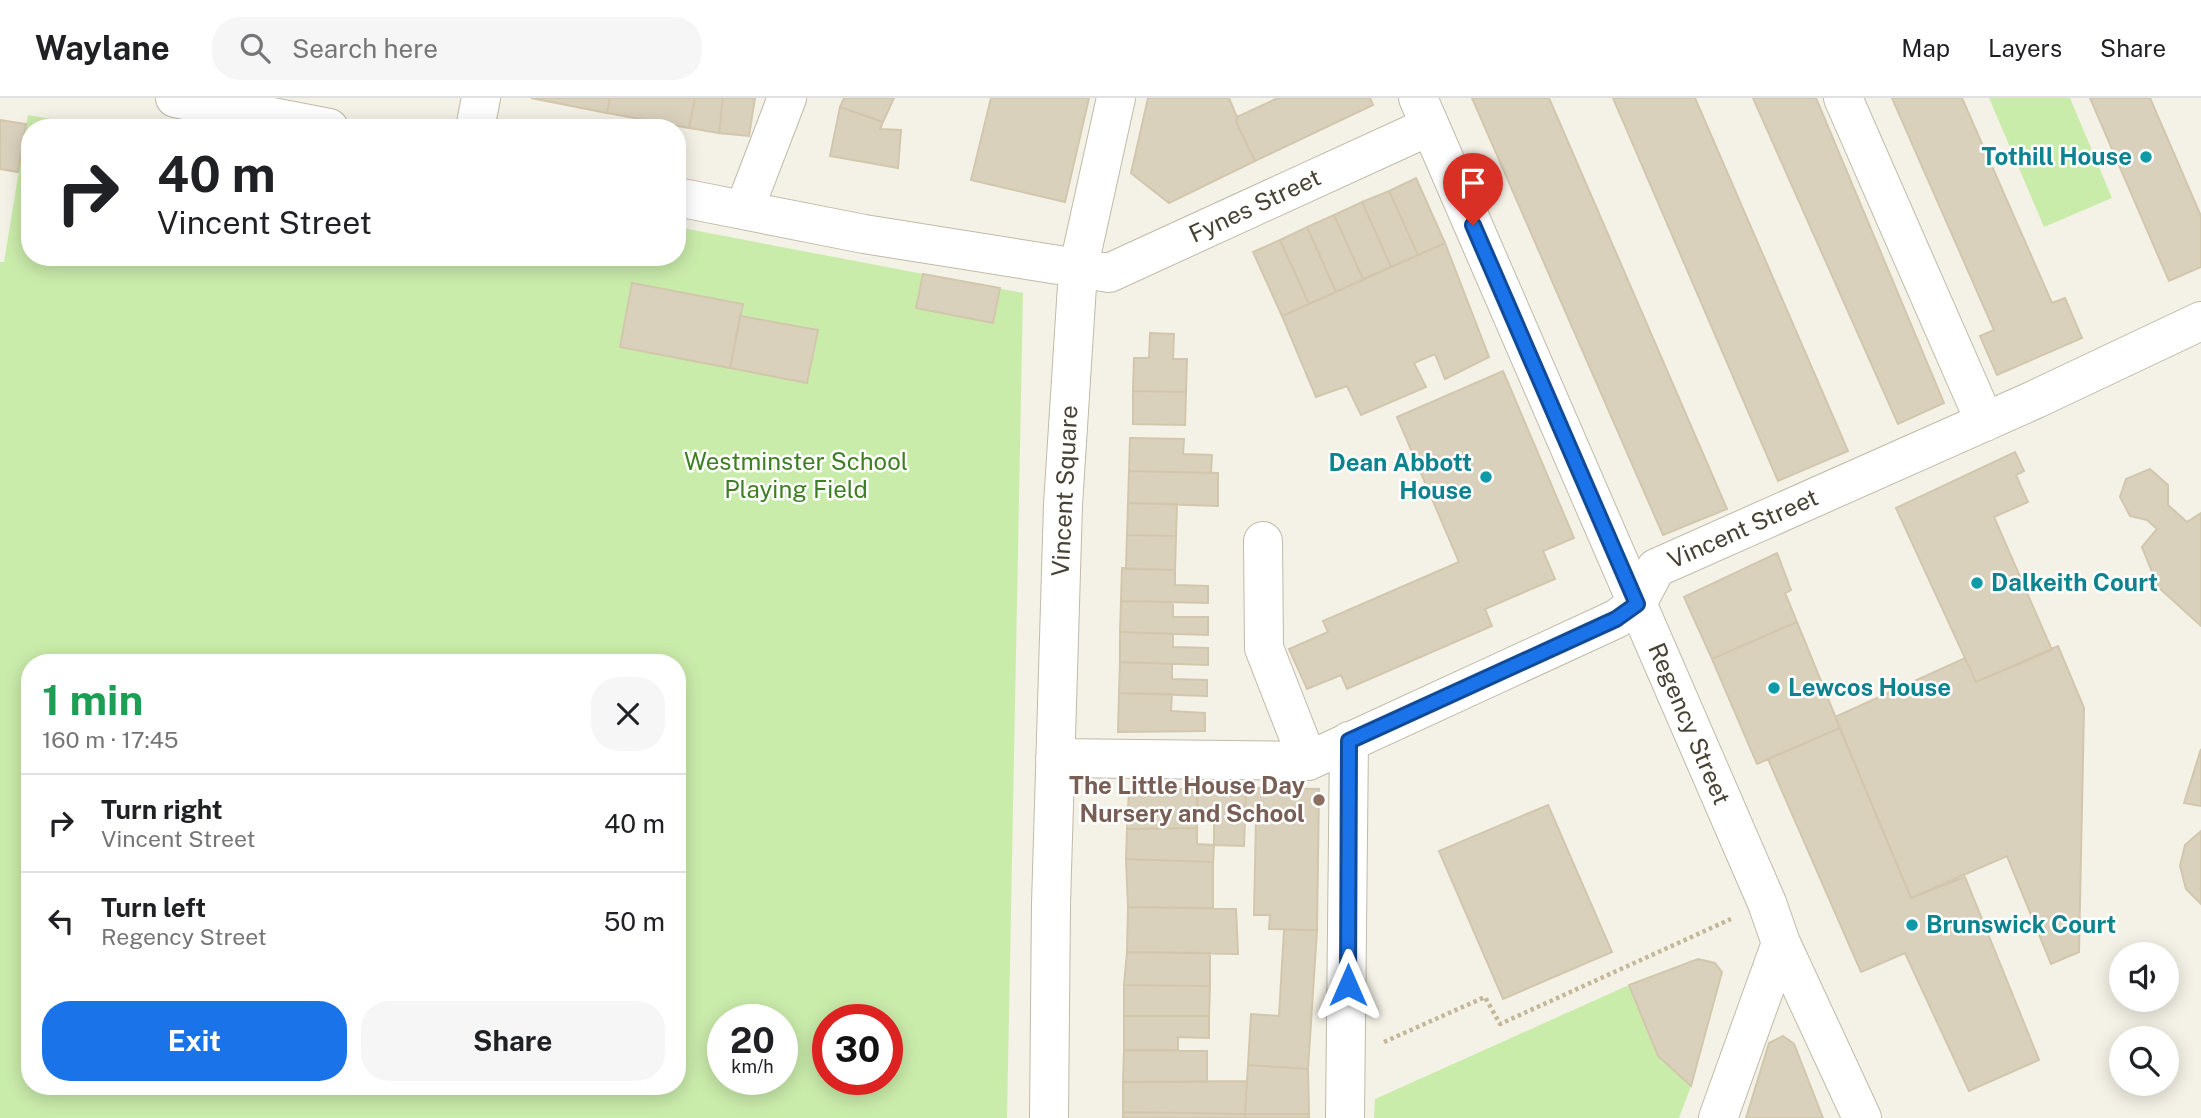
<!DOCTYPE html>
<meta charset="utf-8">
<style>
:root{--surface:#fff;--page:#f6f6f6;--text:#202124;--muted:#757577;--line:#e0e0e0;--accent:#1a73e8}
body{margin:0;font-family:"Public Sans",sans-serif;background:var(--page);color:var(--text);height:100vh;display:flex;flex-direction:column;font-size:26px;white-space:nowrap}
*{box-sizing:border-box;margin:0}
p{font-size:23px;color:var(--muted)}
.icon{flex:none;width:38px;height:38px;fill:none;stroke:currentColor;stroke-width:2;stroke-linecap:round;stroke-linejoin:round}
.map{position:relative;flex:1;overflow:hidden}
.panel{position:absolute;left:21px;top:556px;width:665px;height:441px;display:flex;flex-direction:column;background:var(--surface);border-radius:28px;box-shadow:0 4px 18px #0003}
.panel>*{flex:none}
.banner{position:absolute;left:21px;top:21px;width:665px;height:147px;border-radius:28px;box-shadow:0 4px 18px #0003;background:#fff;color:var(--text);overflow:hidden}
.controls{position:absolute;left:2109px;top:844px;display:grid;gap:14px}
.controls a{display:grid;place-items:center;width:70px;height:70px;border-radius:50%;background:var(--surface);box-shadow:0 4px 18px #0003;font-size:35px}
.speed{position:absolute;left:707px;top:906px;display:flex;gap:14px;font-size:35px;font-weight:700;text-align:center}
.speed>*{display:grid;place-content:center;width:91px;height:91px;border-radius:50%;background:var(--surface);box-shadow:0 4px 18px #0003;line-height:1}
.speed small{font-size:18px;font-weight:400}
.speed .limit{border:10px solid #d22;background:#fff;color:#111}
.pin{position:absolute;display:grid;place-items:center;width:60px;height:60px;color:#fff;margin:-72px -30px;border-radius:50% 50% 50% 0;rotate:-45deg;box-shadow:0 0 7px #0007}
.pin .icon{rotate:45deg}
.me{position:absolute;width:77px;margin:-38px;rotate:0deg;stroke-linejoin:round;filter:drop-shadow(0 0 5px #0008)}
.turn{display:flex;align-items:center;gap:24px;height:147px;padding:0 21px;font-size:32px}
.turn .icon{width:91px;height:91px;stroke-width:2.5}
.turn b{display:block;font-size:49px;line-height:60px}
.round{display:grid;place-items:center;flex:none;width:74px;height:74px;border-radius:28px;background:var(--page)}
.headline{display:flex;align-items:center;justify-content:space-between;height:119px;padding:0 21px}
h1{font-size:42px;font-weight:700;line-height:52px;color:#1e9e55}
.button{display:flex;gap:14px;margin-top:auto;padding:14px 21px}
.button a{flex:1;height:80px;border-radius:28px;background:var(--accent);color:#fff;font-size:28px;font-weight:700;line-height:80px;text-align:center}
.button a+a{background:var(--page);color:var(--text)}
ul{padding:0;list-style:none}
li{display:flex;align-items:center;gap:21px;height:98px;padding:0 21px;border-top:2px solid var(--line)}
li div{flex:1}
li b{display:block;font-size:26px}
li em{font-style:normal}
header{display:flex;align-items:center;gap:42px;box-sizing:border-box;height:98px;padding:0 35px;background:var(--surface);border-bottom:2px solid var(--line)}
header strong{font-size:33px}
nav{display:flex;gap:38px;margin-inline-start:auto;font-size:24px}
.search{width:490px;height:63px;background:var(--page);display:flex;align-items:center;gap:18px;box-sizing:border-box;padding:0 24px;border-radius:28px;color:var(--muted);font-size:26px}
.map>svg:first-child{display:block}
.green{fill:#caecab;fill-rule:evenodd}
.building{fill:#dad1bd;stroke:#d2c7ad;stroke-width:2}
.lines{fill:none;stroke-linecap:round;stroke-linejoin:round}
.minor-casing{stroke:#c1baa8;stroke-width:40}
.path{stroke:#c4b798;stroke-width:4.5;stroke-dasharray:3.5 3.5;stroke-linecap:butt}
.minor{stroke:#fff;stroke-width:38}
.route-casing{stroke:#114b97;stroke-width:18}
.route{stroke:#1a73e8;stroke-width:12}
.culture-dot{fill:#0f9aa8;stroke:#fff;stroke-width:2.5}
.education-dot{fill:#8d6e63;stroke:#fff;stroke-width:2.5}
.labels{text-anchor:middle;stroke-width:5;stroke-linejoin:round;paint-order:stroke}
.culture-label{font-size:24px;font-weight:bold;fill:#0d838f;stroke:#fff;text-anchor:start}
.street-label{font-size:24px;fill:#484235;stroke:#fff}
.park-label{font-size:24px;fill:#3f7f23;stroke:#fff}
.education-label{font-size:24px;font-weight:bold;fill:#785e54;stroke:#fff;text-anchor:end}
</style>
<header>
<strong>Waylane</strong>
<div class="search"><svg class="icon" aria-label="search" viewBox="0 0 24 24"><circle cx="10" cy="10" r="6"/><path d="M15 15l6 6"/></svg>Search here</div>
<nav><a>Map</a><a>Layers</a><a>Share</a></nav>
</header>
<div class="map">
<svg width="2201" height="1020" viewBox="0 0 2201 1020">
<rect width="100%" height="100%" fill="#f4f1e6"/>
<path class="green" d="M1989,0H2070L2112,100L2044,129Z
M28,17L105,30H30V159H677V129L1023,195L1007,1020H0V164H4ZM30,565H677V989H30ZM723,922H782V982H723ZM828,922H887V982H828Z
M1629,887L1658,958L1691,988L1679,1020H1374L1375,1001Z"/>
<path class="building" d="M531,0H610L607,15Z
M610,0H695L689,30L607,15Z
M695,0H723L719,35L689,30Z
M723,0H755L749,38L719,35Z
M844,0H894L883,24L840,9Z
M991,0H1089L1065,104L971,82Z
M1148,0H1229L1237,19L1236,24L1255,63L1169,105L1131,75Z
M1278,0H1370L1373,7L1255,63L1236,24L1237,19Z
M1472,0H1549L1727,411L1663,437Z
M1613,0H1695L1848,353L1778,383Z
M1753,0H1816L1944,305L1898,326Z
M1892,0H1962L2052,205L2065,200L2082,240L1997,277L1980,238L1994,232Z
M2090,0H2150L2201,118V169L2169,183Z
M840,9L883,24L880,31L901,32L898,70L830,58Z
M0,22L26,26L18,74L0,71Z
M1416,80L1445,145L1418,157L1389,93Z
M1389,93L1418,157L1391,169L1362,104Z
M1362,104L1391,169L1363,181L1334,117Z
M1334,117L1363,181L1336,194L1307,129Z
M1307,129L1336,194L1309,206L1280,142Z
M1280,142L1309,206L1282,218L1253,154Z
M1445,145L1489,259L1445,281L1435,256L1414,265L1426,289L1361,317L1347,288L1316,299L1282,218Z
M923,176L1000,190L993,225L916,210Z
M632,185L743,206L730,270L620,249Z
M740,218L818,232L807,285L730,270Z
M1150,235L1174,236L1173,261H1187L1186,294L1133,293L1134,260H1149Z
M1503,273L1574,440L1543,453L1555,481L1485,511L1492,528L1347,591L1341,577L1307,591L1289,551L1328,534L1323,523L1459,464L1397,319Z
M1133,293L1186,294L1185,327L1133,326Z
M1130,340L1184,341L1183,356L1212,357L1211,375L1129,373Z
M2015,354L2024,373L2016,377L2028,404L1994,419L2052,552L1976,584L1896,410Z
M2150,371L2168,387V407L2187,424L2201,415V528L2158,489L2142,449L2157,431L2147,422L2130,418L2120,399L2126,381Z
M1129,373L1218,375V408L1128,405Z
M1128,405L1177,406L1176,438L1127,437Z
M1127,437L1176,438L1175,472L1126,471Z
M1777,455L1791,492L1785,495L1797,524L1712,561L1684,499Z
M1122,470L1175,472V487L1208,488V505L1121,503Z
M1121,503L1173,504V519H1208V537L1120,534Z
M1797,524L1840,630L1757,666L1712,561Z
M1120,534L1173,536V549L1208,550V567L1120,564Z
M2058,548L2084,610L2079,854L2051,866L2007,758L1911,800L1835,619L1965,560L1976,584Z
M1120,564L1172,566V581L1207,582V598L1119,595Z
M1119,595L1172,596L1171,613L1205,615V633L1118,634Z
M1840,630L1911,800L1965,779L2039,962L1969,993L1905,855L1861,874L1768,661Z
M2201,651V708L2184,705Z
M1246,690L1319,691L1317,832L1269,831L1270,817H1254L1256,719L1245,718Z
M1246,690L1244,748L1214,747V716L1198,717L1197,691Z
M1129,691H1197V730L1127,731Z
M1548,707L1612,854L1503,901L1439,753Z
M1197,730V746L1214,747L1213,764L1126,761L1127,731Z
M2201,733V806L2186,791L2180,768L2185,747Z
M1126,761L1213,764V810L1128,809Z
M1128,809L1236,811L1238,856L1127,854Z
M1284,832H1317L1308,971L1248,967L1251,916L1279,918Z
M1127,854L1210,855V888L1124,887Z
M1698,861L1715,865L1722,874L1691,988L1658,958L1629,887Z
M1124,887L1210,888L1209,918H1124Z
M1124,918H1209V940L1178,939V952H1124Z
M1783,938L1794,946L1823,1020H1746L1769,945Z
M1124,952L1207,953V984H1123Z
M1248,967L1308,971L1309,1016H1245Z
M1247,983L1245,1016L1123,1014V984Z
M1123,1014L1245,1016V1020H1123Z
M1245,1016H1309V1020H1245Z"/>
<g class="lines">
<g class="minor-casing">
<path id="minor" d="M175,0L329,30
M1418,0L1767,805L1781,845L1862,1020
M1843,0L1985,324
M475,30L481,0
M677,99L864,136L1109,175L1430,28
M744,112L787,0
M1263,443L1264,550L1308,663
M1055,660L1308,663L1616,521L1637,506L1656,470L2036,301L2201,223
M1049,1020L1051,806L1063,407L1078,172L1116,0
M1345,1020L1349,643
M1718,1020L1781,845"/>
</g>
<path class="path" d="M1384,944L1485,899L1500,926L1731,821"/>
<use href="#minor" class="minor"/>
</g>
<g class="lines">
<g class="route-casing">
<path id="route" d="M1348,887L1349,643L1616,521L1637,506L1473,127"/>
</g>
<use href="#route" class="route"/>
</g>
<g class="culture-dot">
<circle cx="2146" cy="59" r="7"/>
<circle cx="1486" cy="379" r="7"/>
<circle cx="1977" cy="485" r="7"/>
<circle cx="1774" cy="590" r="7"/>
<circle cx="1912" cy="827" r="7"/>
</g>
<circle class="education-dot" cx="1319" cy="702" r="7"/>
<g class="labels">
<g class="culture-label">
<text x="2132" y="67" text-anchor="end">Tothill House</text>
<text x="1472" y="373" text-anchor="end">Dean Abbott<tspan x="1472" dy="28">House</tspan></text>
<text x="1991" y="493">Dalkeith Court</text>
<text x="1788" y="598">Lewcos House</text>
<text x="1926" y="835">Brunswick Court</text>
</g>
<g class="street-label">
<text transform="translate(1255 108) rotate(-25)" y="8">Fynes Street</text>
<text transform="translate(1065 393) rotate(-87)" y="8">Vincent Square</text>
<text transform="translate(1743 431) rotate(-24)" y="8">Vincent Street</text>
<text transform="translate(1689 626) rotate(67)" y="8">Regency Street</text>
</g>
<g class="park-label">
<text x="796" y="372">Westminster School<tspan x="796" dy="28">Playing Field</tspan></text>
</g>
<g class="education-label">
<text x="1305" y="696">The Little House Day<tspan x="1305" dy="28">Nursery and School</tspan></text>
</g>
</g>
</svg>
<div class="controls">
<a><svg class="icon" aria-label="sound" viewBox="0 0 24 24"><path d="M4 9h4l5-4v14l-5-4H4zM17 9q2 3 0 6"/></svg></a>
<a><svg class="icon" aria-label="search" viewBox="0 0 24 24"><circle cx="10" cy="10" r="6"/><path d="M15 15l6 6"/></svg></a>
</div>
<div class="speed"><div>20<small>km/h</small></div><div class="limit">30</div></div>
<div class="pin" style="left:1473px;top:127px;background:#d93025"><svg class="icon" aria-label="arrive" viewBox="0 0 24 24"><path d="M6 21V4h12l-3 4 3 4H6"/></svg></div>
<svg class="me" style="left:1348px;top:887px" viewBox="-20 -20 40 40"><path d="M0-17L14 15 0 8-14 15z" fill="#1a73e8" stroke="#fff" stroke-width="4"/></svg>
<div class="banner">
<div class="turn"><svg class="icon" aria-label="right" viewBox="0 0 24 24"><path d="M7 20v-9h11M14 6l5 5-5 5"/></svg><div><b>40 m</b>Vincent Street</div></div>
</div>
<section class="panel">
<div class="headline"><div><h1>1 min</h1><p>160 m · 17:45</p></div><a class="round"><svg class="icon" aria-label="close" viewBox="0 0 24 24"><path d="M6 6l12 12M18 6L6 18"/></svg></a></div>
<ul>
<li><svg class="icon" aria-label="right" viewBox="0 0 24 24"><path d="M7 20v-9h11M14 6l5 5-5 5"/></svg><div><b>Turn right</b><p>Vincent Street</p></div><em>40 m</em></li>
<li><svg class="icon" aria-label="left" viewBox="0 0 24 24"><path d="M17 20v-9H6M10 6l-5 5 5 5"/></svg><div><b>Turn left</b><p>Regency Street</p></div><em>50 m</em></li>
</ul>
<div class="button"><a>Exit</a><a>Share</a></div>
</section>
</div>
